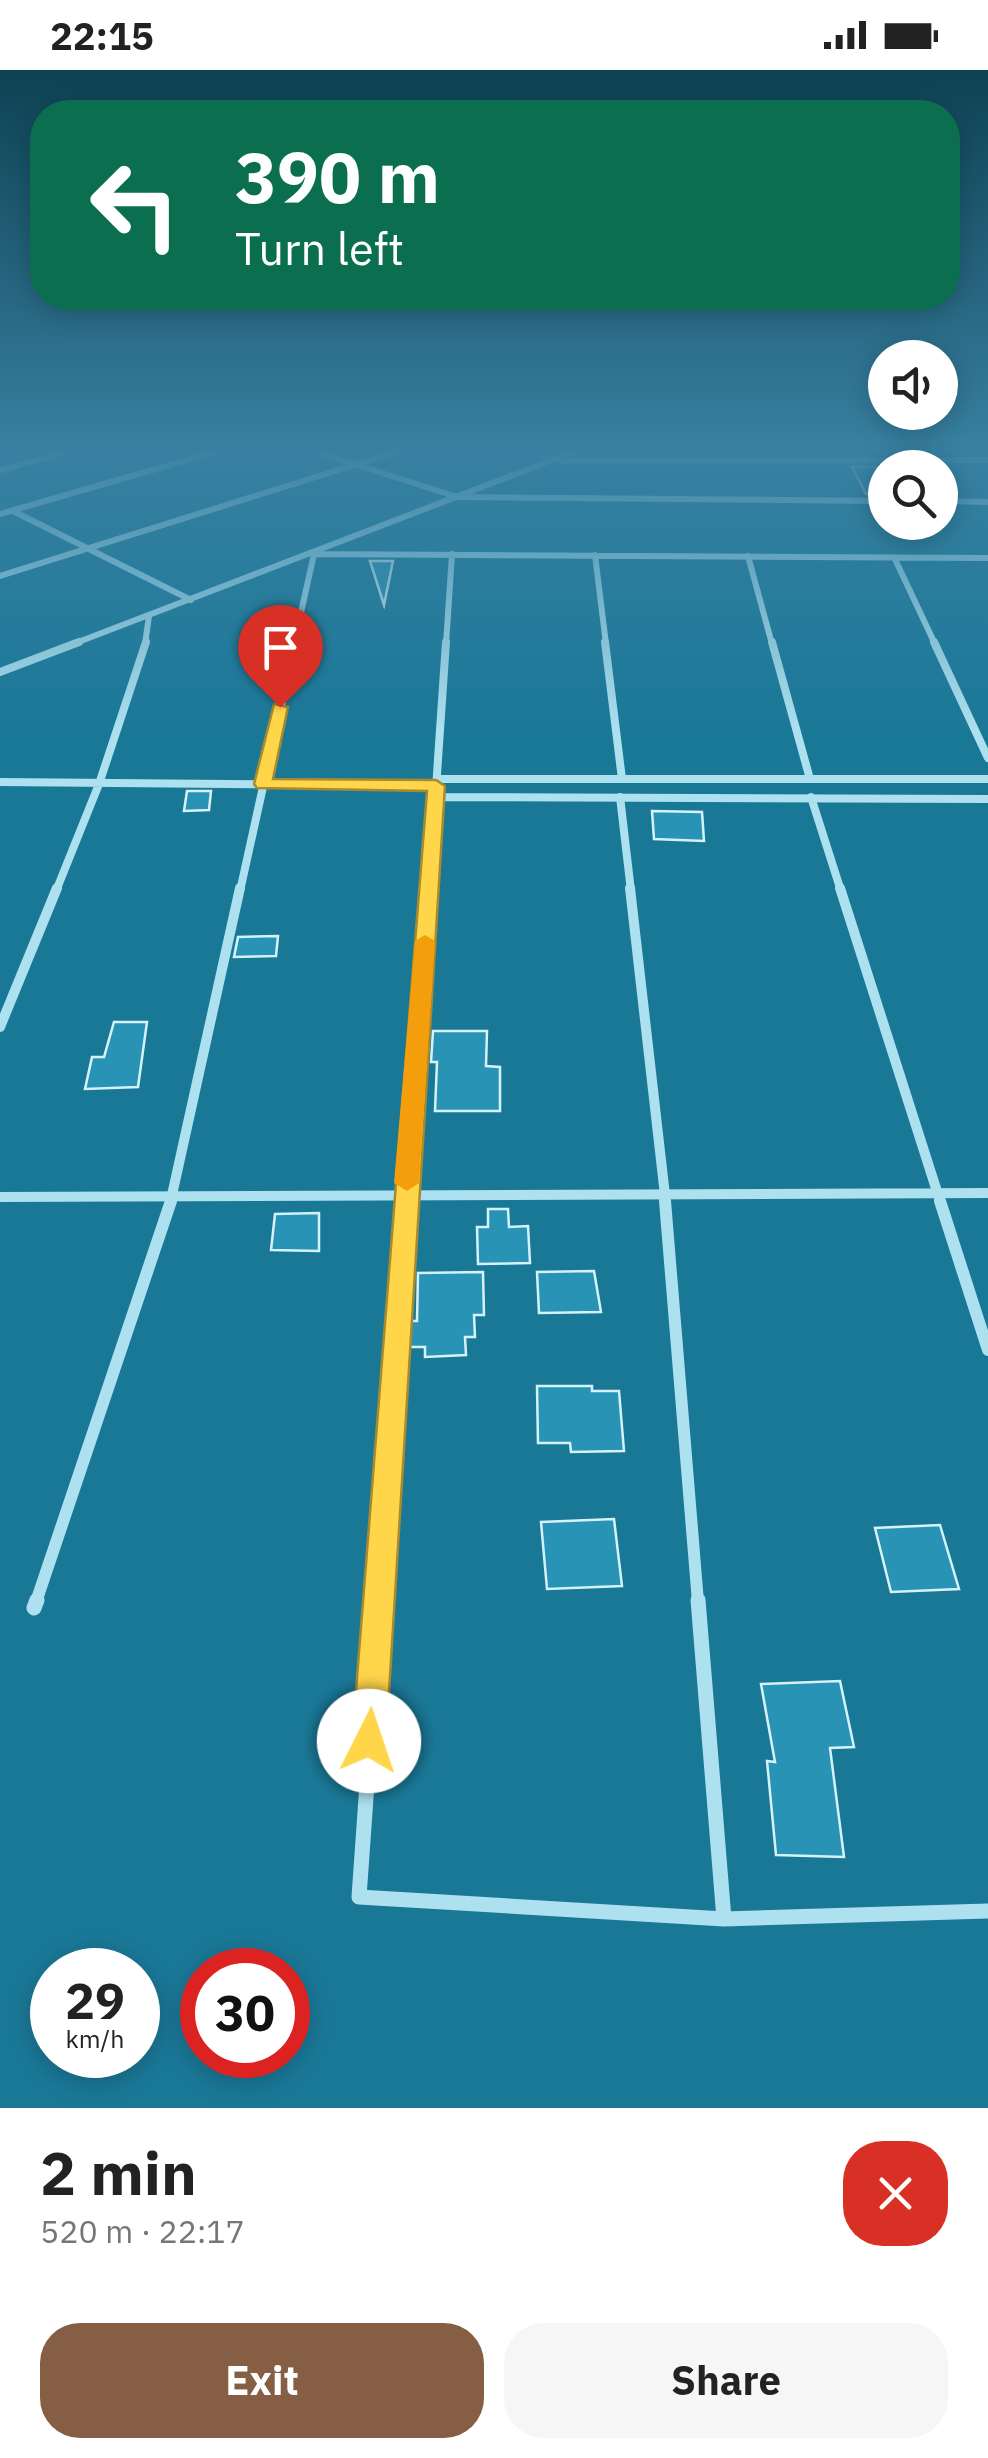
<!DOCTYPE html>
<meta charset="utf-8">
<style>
:root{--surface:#fff;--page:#f6f6f6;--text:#222;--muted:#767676;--accent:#855e44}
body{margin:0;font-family:"IBM Plex Sans",sans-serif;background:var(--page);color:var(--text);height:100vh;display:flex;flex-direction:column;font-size:38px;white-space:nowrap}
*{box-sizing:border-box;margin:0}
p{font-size:32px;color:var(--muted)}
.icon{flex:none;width:55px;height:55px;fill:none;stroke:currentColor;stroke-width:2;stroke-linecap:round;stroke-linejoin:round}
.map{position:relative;height:2038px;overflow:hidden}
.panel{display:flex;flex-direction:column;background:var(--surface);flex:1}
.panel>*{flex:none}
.banner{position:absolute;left:30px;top:30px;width:930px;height:210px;border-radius:40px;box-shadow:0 5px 25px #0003;background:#0b6e4f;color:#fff;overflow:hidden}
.buttons{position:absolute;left:868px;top:270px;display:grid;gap:20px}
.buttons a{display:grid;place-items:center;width:90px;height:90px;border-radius:50%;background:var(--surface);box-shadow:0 5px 25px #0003;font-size:50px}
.speed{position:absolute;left:30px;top:1878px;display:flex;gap:20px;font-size:50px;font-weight:700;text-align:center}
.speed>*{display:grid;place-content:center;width:130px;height:130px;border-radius:50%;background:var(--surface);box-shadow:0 5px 25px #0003;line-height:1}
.speed small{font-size:25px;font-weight:400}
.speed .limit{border:15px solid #d22;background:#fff;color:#111}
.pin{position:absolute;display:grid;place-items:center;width:85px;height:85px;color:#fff;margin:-102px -42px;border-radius:50% 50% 50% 0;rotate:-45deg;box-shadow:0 0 10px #0007}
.pin .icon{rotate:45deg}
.me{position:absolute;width:110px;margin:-55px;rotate:4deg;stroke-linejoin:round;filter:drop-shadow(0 0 8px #0008)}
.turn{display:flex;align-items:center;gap:35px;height:210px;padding:0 40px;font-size:45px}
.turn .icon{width:130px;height:130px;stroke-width:2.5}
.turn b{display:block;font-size:70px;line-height:85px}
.round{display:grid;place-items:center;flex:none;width:105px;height:105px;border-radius:40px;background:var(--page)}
.headline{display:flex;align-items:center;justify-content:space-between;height:170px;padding:0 40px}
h1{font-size:60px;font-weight:800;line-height:75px}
.primary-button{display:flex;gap:20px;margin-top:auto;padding:20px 40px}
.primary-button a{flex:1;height:115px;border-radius:40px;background:var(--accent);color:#fff;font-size:40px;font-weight:800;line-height:115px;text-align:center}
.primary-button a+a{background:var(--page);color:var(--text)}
.status{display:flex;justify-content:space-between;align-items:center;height:70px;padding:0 50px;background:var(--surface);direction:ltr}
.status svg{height:28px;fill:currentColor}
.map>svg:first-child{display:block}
.building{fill:#2993b5;stroke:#d5f2fb;stroke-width:2.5}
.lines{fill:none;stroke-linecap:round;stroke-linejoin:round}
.minor-far4{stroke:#aee1f0;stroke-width:6}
.minor-far3{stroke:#aee1f0;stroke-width:8}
.minor-far2{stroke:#aee1f0;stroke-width:10}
.minor-far1{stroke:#aee1f0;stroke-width:12}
.minor{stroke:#aee1f0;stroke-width:15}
.route{fill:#ffd54a;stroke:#a68a30;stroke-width:2.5}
.slow{fill:#f59e0b}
</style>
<div class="status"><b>22:15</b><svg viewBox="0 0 49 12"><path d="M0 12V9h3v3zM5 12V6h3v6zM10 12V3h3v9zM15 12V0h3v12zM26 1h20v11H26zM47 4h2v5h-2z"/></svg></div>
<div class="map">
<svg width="988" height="2038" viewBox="0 0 988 2038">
<rect width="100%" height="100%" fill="#1a7897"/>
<path class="building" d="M852,397H876L885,408V424H866Z
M370,491H393L384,535Z
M187,721H211L209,740L184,741Z
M652,741L702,742L704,771L654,769Z
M278,866L276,886L234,887L238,867Z
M114,952H147L138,1017L85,1019L92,987H104Z
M433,961H487L486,996L500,997V1041H435L437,992H431Z
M488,1139H508L509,1157L528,1156L530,1193L478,1194L477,1157H488Z
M319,1143V1181L271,1180L275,1144Z
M594,1201L601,1242L539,1243L537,1202Z
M483,1202L484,1245H474L475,1267H465L466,1285L425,1287V1277H410V1251H417L418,1203Z
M537,1316H592V1321H619L624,1381L571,1382L570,1373H538Z
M614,1449L622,1516L547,1519L541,1452Z
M940,1455L959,1519L891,1522L875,1458Z
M840,1611L854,1677L830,1678L844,1787L776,1785L767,1691L775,1692L761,1614Z"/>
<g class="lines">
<path class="minor-far4" d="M308,379L457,427L885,431
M561,391L988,390
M0,400L77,379
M940,431L988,432
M13,441L191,530
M0,444L225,379
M595,485L606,574
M748,486L772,574
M894,487L935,574
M0,506L405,379
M73,574L581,379
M145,574L149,546
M294,574L314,484L988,488
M446,574L452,484"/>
<path class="minor-far3" d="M605,572L622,709
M772,572L810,709
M934,572L988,688
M0,602L79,572
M437,709H988
M0,712L436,716
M436,727L988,729
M620,727L631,821
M811,727L841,821
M56,821L99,714L146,572
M240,821L295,572
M429,821L446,572"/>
<path class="minor-far2" d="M630,818L666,1134
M840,818L941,1134
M0,957L57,818
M0,1127L988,1123
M170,1134L240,818
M407,1134L429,818"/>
<path class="minor-far1" d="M665,1131L698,1532
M940,1131L988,1280
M36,1532L171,1131
M379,1532L407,1131"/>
<path class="minor" d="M380,1530L359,1827L724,1849L988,1841
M698,1530L724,1849
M34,1538L37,1530"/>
</g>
<linearGradient id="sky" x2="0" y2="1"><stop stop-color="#0e4253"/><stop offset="0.57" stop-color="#3880a1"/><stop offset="1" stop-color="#3880a1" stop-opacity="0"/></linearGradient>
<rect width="988" height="664" fill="url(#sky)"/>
<path class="route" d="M274,634L288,637L273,709L436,710L445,716L386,1671L381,1683L369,1687L357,1683L352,1671L427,721L257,718L254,714Z"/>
<path class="slow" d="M425,865L435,871L419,1113L407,1121L394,1113L415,871Z"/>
</svg>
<div class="buttons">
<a><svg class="icon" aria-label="sound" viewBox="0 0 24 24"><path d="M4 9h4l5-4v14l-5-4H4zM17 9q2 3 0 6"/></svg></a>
<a><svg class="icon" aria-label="search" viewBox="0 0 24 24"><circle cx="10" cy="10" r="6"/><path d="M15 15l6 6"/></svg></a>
</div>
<div class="speed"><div>29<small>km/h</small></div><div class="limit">30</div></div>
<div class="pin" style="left:280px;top:637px;background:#d93025"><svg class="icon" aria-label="arrive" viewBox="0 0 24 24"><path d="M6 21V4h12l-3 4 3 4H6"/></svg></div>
<svg class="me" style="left:369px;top:1671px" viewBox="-20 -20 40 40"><circle r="19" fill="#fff"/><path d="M0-13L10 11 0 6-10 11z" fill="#ffd54a"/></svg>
<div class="banner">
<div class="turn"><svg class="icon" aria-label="left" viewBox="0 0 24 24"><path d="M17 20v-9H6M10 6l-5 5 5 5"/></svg><div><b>390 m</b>Turn left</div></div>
</div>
</div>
<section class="panel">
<div class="headline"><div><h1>2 min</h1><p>520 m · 22:17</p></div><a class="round" style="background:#d93025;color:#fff"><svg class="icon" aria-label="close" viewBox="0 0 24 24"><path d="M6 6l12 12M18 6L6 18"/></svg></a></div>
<div class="primary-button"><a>Exit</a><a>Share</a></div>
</section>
